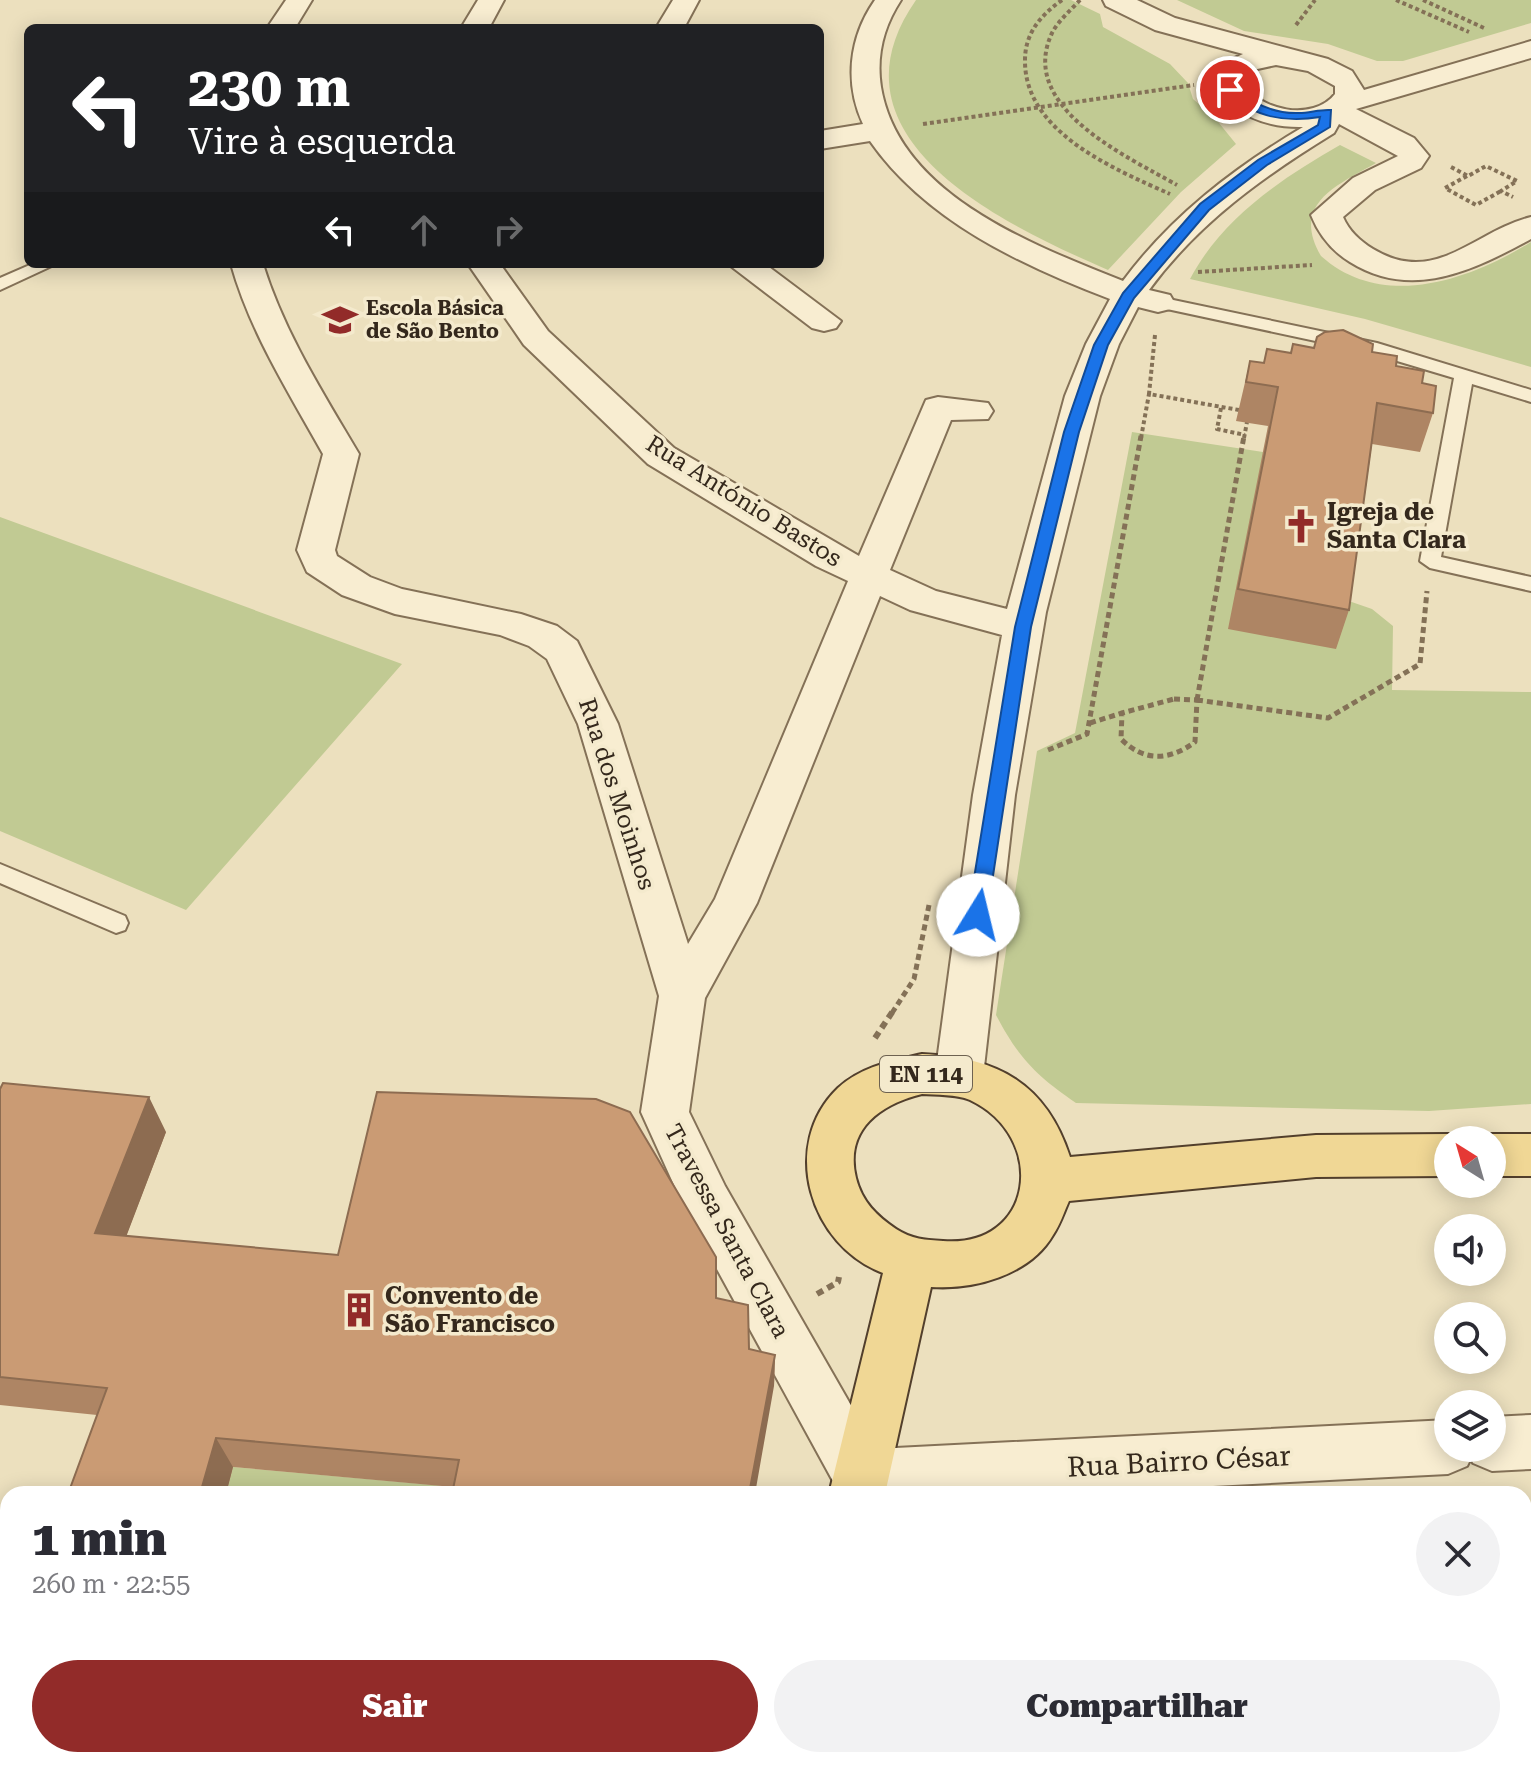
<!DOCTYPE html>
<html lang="pt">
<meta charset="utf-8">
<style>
:root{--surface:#fff;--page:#f2f2f3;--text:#2b2b33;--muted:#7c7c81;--accent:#922b29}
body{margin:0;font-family:"Roboto Serif",serif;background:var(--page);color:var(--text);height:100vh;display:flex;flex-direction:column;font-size:30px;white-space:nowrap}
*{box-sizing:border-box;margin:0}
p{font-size:26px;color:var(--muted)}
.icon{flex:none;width:44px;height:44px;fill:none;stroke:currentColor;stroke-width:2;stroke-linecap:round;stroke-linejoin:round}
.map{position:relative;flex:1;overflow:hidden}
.side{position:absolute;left:0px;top:1486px;width:1532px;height:282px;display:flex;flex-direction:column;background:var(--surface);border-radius:24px 24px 0 0;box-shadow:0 4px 20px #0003}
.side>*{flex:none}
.hud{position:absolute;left:24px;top:24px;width:800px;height:244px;border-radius:12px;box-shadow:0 4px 20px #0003;background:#202124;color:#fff;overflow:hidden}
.needle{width:52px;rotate:323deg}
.tools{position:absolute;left:1434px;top:1126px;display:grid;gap:16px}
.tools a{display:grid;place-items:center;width:72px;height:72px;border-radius:50%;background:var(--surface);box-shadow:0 4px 20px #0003;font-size:40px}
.pin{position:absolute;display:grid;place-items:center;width:68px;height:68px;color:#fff;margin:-34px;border:4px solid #fff;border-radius:50%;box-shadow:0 2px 8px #0007}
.me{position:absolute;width:88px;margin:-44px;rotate:9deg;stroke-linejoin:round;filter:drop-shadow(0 0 6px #0008)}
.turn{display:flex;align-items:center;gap:28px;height:168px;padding:0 32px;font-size:36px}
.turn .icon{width:104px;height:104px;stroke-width:2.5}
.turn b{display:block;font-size:56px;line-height:68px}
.lanes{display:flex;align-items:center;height:76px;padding:0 32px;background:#0003;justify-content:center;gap:40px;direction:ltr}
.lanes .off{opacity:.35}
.round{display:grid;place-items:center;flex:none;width:84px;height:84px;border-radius:42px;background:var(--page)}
.overview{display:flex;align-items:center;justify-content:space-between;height:136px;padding:0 32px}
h1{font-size:48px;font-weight:800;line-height:60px}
.primary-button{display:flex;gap:16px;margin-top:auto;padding:16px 32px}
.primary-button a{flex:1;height:92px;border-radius:48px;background:var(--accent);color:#fff;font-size:32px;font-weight:800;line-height:92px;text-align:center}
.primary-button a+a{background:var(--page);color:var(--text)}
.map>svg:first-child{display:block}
.green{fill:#c1ca93}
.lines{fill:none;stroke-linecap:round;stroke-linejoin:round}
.service-casing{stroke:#847157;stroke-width:4}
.minor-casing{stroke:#847157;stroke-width:4}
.primary-casing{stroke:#523f2c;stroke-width:4}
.path-far2{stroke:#847157;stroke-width:4;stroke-dasharray:4 3;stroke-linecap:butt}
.path-far1{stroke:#847157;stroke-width:5;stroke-dasharray:6 4;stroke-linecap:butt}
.path{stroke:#847157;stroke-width:6;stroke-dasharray:7 5;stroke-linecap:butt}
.service{fill:#f8edd1;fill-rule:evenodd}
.minor{fill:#f8edd1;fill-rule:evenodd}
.primary{fill:#f0d795;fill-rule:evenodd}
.wall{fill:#ae8564}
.shaded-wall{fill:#8d6c51}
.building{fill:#ca9b74;stroke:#8d6c51;stroke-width:2}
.route{fill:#1a73e8;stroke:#114b97;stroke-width:2}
.labels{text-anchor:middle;stroke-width:7;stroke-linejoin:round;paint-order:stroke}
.far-poi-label{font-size:20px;font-weight:bold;fill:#34281c;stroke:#f4eacd;text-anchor:start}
.shield{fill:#f4eacd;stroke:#6e6251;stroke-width:2}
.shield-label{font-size:22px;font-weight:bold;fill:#34281c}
.street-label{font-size:24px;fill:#34281c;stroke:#f4eacd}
.poi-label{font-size:24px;font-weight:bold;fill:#34281c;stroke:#f4eacd;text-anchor:start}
.near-street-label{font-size:28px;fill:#34281c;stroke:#f4eacd}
</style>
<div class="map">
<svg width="1531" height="1767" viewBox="0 0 1531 1767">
<rect width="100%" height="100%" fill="#ece0be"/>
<path class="green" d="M916,0H1071L1100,14L1103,27L1170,64L1188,83L1193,99L1215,118L1236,144L1181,192L1108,270C1005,225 819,139 916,0Z
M1177,0H1531V23L1403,61H1377L1328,44L1244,31Z
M1340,145L1376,163C1338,185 1290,203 1321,256C1382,311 1470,280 1531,242V367L1365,319L1190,279C1223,217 1281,179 1340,145Z
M1132,432L1263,452L1343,599L1372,609L1393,626L1392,690L1531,692V1104L1429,1111L1076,1103C1037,1076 1019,1059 996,1015L1037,751L1075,733Z
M0,517L402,664L186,910L0,831Z
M233,1467L468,1488L467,1494H226Z"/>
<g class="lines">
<g class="service-casing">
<path id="service" d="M32,264H56L0,290V278Z
M1159,297L1377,343L1531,390V402L1472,384L1441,557L1531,577V591L1430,568L1420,561L1454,378L1367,352L1153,306V298Z
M0,864L125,916L128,923L125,930L116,933L0,883Z"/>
</g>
<g class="minor-casing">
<path id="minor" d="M286,0H312L295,28H267Z
M478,0H504L489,28H461Z
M673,0H699L684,28H656Z
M875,0H901C884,26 876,55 881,87C899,195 1033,245 1123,281C1171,216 1234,168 1303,127C1266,128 1232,115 1214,82L1226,62L1243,54L1155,30L1106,6L1103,0H1137L1175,18L1328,59L1352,71L1364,90L1531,41V58L1356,109L1414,138L1429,156L1421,168L1375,190L1343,217C1349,231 1360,241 1373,249C1436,287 1474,231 1531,217V239C1474,270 1412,301 1350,262C1332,251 1319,235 1311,215L1353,178L1398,156L1339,124L1334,133C1264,176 1198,223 1149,290L1170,295L1174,302L1170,309L1158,312L1138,307L1119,344L1100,396L1046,612L1015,795L983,1076L976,1090L959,1096L942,1090L935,1076L973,795L1002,635L910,610L880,596L757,903L705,998L689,1112L725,1186L876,1449L1448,1420V1448H1492V1417L1531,1415V1469L1492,1471L1473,1463L1471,1458L1467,1466L1448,1474L1056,1494H840L689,1218L641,1112L659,996L578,724L547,659L529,646L500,635L395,614L342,595L307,572L297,550L323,454C289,393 250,332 231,264H263C284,332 323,393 359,454L335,550L337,556L370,577L402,589L521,614L557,626L577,641L618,724L688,944L715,899L848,581L816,566L648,464L524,345L468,264H500L548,331L674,448L859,556L926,400L938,397L988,403L993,411L988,419L951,420L890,570L936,591L1007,609L1065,396L1086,344L1110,299C1021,265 926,221 870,141L820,149V131L863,124C844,83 849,37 875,0ZM1276,65L1308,71L1335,86V94C1313,122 1259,111 1242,82L1253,70Z
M728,264H765L841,321L836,328L824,331L812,328Z"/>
</g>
<g class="primary-casing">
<path id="primary" d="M922,1054C997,1057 1046,1083 1070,1157L1316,1135L1448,1134L1465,1140H1448V1176L1316,1177L1069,1201C1064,1212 1060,1225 1053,1235C1030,1275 974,1290 931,1287L885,1494H829L883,1273C810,1246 779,1145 838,1088C862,1066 892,1061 922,1054ZM922,1094C937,1095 956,1094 970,1100C1048,1137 1035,1248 943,1241C926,1240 911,1239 896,1229C877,1216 862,1202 856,1178C844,1129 881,1104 922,1094Z
M1492,1134H1531V1176H1492V1140H1475Z
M763,1760H823V1767H761Z"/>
</g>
<path class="path-far2" d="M1062,0C1041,15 1025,33 1025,60C1024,132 1114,169 1170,194
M1080,0C1071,10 1058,21 1052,33C1017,107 1126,156 1177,185
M1396,0L1469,32
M1423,0L1484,28
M1296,25L1315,0
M923,124L1194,85
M1451,167L1468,176L1486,166L1517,181L1501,191L1513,197
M1467,176L1445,188L1476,205L1501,191
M1198,272L1312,265
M1155,335L1149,394L1239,410
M1221,408L1217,429L1245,435
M1141,438L1149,394
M1244,438L1247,422"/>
<path class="path-far1" d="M1174,699L1197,700L1195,742C1169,761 1144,762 1121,739L1122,713Z
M1197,700L1328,718L1420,664L1427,591
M1197,700L1244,436
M1090,723L1122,713
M1048,750L1087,734L1141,436
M892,1013L914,979L929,905"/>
<path class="path" d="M875,1038L893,1011
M817,1294L838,1282L839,1277"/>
<use href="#service" class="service"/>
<use href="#minor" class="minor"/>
<use href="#primary" class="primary"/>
</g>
<path class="wall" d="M1317,337L1372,352L1396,366L1422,383L1433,413L1420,452L1372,444L1349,610L1336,649L1228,629L1268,426L1236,421L1250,361L1264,363L1290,353L1314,348Z
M0,1089L166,1132L126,1236L718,1299L749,1349L775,1355L774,1386L453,1487L233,1467L226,1494H68L97,1415L0,1405Z"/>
<path class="shaded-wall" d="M149,1097L166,1132L115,1266L95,1233Z
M775,1355L774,1386L755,1494H749Z
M216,1438L233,1467L226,1494H200Z
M700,1760H706L705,1767H699Z"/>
<path class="building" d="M1343,330L1373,344L1372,352L1397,356L1396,366L1424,371L1422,383L1436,386L1433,413L1377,403L1349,610L1238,589L1278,387L1246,382L1250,361L1264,363L1267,349L1291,353L1293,344L1314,348L1317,337L1325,332Z
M3,1083L149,1097L95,1233L338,1255L377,1092L596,1099L630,1112L716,1257V1298L748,1305L749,1349L775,1355L749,1494H452L459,1460L216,1438L200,1494H68L107,1388L0,1377V1089Z
M8,1657V1760H700L699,1767H0V1678Z"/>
<path class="route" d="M1226,87H1235C1253,104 1274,114 1299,113C1310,113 1320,109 1331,110L1330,127L1267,165L1209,210L1134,298L1108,345L1079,432L1031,627L987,915L978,922L968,915L1015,627L1064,432L1094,345L1123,293L1200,204L1258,160L1318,125L1320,117C1284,123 1253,117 1226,92Z"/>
<defs>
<g id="school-bare" transform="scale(2.76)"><path d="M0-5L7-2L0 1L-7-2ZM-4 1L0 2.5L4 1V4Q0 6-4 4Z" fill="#922b29" stroke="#f4eacd" stroke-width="2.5" paint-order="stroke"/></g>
<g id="church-bare" transform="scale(2.76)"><path d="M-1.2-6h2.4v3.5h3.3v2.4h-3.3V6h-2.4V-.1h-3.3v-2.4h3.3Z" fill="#922b29" stroke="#f4eacd" stroke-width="2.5" paint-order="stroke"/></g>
<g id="building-bare" transform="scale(2.76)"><path d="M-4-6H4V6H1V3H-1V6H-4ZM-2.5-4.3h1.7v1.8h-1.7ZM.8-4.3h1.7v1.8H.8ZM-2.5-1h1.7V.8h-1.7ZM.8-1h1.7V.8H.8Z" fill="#922b29" stroke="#f4eacd" stroke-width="2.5" paint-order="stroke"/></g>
</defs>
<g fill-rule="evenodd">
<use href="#school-bare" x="340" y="320"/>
<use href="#church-bare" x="1301" y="526"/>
<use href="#building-bare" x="359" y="1310"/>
</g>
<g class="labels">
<g class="far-poi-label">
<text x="366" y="315">Escola Básica<tspan x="366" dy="23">de São Bento</tspan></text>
</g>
<rect class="shield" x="880" y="1056" width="92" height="36" rx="6"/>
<g class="shield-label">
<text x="926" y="1082">EN 114</text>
</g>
<g class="street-label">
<text transform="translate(744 501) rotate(32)" y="8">Rua António Bastos</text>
<text transform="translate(617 794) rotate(72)" y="8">Rua dos Moinhos</text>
<text transform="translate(727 1231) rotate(62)" y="8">Travessa Santa Clara</text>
</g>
<g class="poi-label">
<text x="1327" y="520">Igreja de<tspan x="1327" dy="28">Santa Clara</tspan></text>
<text x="385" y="1304">Convento de<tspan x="385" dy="28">São Francisco</tspan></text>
</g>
<g class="near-street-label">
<text transform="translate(1179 1461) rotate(-3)" y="10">Rua Bairro César</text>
</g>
</g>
</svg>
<div class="tools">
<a><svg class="needle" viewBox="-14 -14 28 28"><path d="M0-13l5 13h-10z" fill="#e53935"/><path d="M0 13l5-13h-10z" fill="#7c7c81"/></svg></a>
<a><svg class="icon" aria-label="sound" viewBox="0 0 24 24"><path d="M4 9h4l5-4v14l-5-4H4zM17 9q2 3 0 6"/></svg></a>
<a><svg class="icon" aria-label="search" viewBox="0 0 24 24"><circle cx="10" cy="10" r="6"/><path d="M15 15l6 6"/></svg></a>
<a><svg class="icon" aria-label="layers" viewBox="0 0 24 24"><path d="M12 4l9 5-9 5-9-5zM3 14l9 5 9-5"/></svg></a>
</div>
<div class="pin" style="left:1230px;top:90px;background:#d93025"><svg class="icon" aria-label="arrive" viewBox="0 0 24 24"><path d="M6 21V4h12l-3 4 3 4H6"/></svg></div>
<svg class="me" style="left:978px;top:915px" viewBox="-20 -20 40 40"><circle r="19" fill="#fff"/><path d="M0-13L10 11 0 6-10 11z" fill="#1a73e8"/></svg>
<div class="hud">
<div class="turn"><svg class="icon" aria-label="left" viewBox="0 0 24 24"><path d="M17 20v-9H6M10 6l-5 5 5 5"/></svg><div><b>230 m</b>Vire à esquerda</div></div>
<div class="lanes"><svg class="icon" aria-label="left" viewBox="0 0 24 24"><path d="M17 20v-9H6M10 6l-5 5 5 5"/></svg><svg class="icon off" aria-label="ahead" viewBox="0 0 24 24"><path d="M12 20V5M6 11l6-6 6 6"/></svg><svg class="icon off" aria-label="right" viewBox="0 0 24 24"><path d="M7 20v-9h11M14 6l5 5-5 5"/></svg></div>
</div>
<section class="side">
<div class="overview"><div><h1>1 min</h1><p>260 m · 22:55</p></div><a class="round"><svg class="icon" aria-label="close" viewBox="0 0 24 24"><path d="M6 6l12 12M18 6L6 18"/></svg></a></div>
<div class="primary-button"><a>Sair</a><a>Compartilhar</a></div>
</section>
</div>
